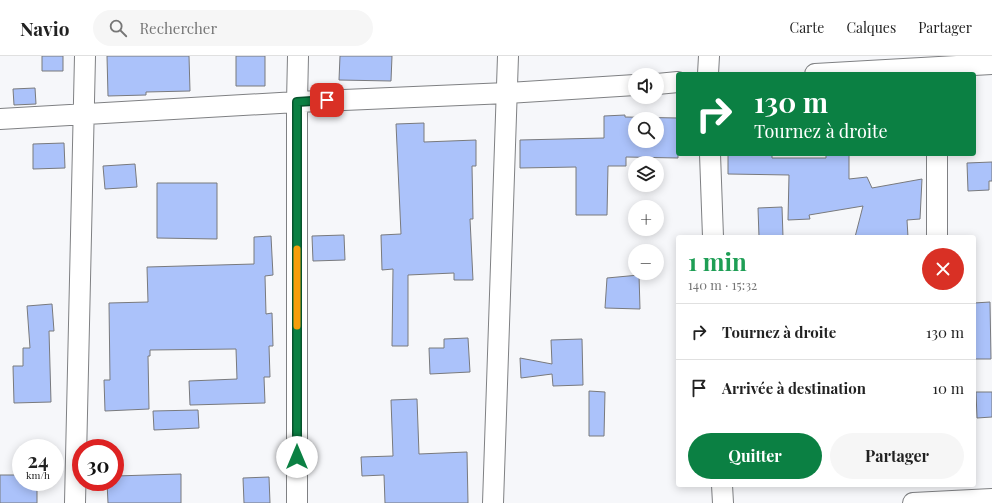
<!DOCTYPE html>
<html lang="fr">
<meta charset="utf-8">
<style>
:root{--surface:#fff;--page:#f6f6f6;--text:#222;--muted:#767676;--line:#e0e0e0;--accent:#0b8043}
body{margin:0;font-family:"Playfair Display",serif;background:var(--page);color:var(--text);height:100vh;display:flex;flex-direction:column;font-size:15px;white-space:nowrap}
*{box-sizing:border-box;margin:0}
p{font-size:13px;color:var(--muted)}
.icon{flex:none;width:22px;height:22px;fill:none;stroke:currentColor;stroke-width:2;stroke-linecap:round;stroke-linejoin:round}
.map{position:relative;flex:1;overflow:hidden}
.drawer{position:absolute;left:676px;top:179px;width:300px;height:252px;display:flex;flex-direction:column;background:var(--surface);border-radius:4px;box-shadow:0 2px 10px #0003}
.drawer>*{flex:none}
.hud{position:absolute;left:676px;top:16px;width:300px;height:84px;border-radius:4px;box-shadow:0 2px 10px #0003;background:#0b8043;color:#fff;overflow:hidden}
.buttons{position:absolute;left:628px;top:12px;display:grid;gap:8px}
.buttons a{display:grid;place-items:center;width:36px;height:36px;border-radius:50%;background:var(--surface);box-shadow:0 2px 10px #0003;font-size:20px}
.speed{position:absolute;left:12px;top:383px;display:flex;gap:8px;font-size:20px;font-weight:700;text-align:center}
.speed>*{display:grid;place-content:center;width:52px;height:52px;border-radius:50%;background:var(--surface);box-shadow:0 2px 10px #0003;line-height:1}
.speed small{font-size:10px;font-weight:400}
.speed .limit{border:6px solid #d22;background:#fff;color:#111}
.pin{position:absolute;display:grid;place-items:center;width:34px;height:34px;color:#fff;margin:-17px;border-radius:8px;box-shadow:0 2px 6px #0006}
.me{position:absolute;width:44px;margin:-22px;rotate:0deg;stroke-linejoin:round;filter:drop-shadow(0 0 3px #0008)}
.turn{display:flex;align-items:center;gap:14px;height:84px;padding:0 12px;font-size:18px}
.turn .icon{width:52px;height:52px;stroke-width:2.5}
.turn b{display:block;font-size:28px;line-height:34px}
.round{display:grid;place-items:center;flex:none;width:42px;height:42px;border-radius:21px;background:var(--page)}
.headline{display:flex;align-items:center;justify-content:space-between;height:68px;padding:0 12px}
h1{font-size:24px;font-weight:700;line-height:30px;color:#1e9e55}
.action{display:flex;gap:8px;margin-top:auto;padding:8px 12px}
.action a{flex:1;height:46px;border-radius:24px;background:var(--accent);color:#fff;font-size:16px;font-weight:700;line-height:46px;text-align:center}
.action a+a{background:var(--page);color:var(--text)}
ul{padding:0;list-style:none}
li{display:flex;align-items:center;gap:12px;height:56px;padding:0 12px;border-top:1px solid var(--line)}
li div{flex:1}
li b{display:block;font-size:15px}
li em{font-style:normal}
header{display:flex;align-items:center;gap:24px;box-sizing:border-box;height:56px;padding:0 20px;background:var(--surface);border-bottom:1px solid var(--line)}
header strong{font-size:19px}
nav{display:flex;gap:22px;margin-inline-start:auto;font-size:14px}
.search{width:280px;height:36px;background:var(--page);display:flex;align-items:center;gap:10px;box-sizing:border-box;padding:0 14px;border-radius:22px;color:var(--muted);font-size:15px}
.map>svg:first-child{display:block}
.building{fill:#abc2fa;stroke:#797a7d;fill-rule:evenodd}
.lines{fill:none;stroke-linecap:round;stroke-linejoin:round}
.street-casing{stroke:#7f8083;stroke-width:22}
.street{stroke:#fff;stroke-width:20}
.route-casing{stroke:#07532c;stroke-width:10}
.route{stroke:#0b8043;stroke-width:7}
.slow{stroke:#f59e0b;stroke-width:7}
</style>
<header>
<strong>Navio</strong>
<div class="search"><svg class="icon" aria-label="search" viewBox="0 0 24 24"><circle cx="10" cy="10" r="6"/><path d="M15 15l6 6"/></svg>Rechercher</div>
<nav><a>Carte</a><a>Calques</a><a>Partager</a></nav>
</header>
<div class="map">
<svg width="992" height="447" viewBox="0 0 992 447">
<rect width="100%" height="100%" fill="#f6f7fa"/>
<path class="building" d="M42,0H63V15H42Z
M107,0H189L190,35L146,36V39L108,40Z
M236,0H265V30H236Z
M340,0H392L391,25L339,24Z
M35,32L36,48L14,49L13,33Z
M625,59V61L678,62V102L626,101V110H608L607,159H576V111L520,112V84L604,82V60ZM635,63H657V85H635Z
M424,67V86L476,84V110H472L473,163H470L473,224H454V217L408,219V290H392L393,213L382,214L381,179L401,178L396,68Z
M64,87L65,112L33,113V88Z
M728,98H772V102H826V98H849V123L867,121L872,132L922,123L920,163L907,164L908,181H855L863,150L809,159L810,163L788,164L789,119L728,118Z
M992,106V125H989V134L968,135L967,107Z
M135,108L137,131L105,133L103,110Z
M157,127H217V183L157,182Z
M782,151L783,181H759L758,152Z
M344,179L345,204L313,205L312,180Z
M271,180L273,219L265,220L266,258L272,257L273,290H269L270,321H264L265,347L190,349L189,325L237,323L236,293L150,294V300H148L149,353L105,355L104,324H110L109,247L148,246L147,211L254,208V181Z
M639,219L640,253L605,252L607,222Z
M990,246L991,303H974V247Z
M52,248L54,275H49L51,346L14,347L13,310H23V292H30L27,250Z
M468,282L470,316L430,318L429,292H444V283Z
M582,283L583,329L553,330L552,318L521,322L520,302L552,308L551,284Z
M589,335L605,336L604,380H589Z
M976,336H992V361L977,362Z
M417,343L419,398L467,396L468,447H385L384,419L362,420L361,401L393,400L391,344Z
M198,354L199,372L154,374L153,355Z
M181,418V447H108L107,426H115V420Z
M0,419H21V426H37V447H0Z
M269,421L270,447H244L243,422Z"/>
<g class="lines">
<g class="street-casing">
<path id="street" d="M708,18L709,0
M815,18L992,8
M657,28L678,26
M0,63L297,46L507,37L635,29
M710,98L713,181
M937,98V181
M722,429L723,447
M75,447L85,0
M297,447V46L298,0
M493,447L508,0
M913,447L992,443"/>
</g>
<use href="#street" class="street"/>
</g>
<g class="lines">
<g class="route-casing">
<path id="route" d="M297,401V46L327,44"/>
</g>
<use href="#route" class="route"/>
<path class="slow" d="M297,270V193"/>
</g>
</svg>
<div class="buttons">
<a><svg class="icon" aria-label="sound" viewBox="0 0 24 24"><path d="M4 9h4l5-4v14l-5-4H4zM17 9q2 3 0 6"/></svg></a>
<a><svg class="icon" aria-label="search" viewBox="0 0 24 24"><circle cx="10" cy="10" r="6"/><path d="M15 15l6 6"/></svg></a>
<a><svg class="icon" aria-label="layers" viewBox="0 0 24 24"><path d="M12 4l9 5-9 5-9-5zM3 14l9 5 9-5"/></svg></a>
<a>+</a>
<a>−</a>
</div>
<div class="speed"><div>24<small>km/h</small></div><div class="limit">30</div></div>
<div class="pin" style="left:327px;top:44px;background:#d93025"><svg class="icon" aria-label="arrive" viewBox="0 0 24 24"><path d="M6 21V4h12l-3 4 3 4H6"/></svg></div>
<svg class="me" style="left:297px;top:401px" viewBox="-20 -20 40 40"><circle r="19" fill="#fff"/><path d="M0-13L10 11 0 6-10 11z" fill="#0b8043"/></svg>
<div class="hud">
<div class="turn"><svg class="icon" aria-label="right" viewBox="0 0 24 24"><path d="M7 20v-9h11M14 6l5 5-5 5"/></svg><div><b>130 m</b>Tournez à droite</div></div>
</div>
<section class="drawer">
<div class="headline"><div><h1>1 min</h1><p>140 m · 15:32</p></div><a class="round" style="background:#d93025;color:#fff"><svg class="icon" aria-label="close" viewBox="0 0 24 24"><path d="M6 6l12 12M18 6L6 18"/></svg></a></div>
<ul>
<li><svg class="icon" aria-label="right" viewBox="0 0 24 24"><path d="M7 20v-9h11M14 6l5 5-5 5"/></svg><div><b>Tournez à droite</b></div><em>130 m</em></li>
<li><svg class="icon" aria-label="arrive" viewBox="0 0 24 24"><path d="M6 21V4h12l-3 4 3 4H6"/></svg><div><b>Arrivée à destination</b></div><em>10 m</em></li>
</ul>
<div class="action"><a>Quitter</a><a>Partager</a></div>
</section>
</div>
